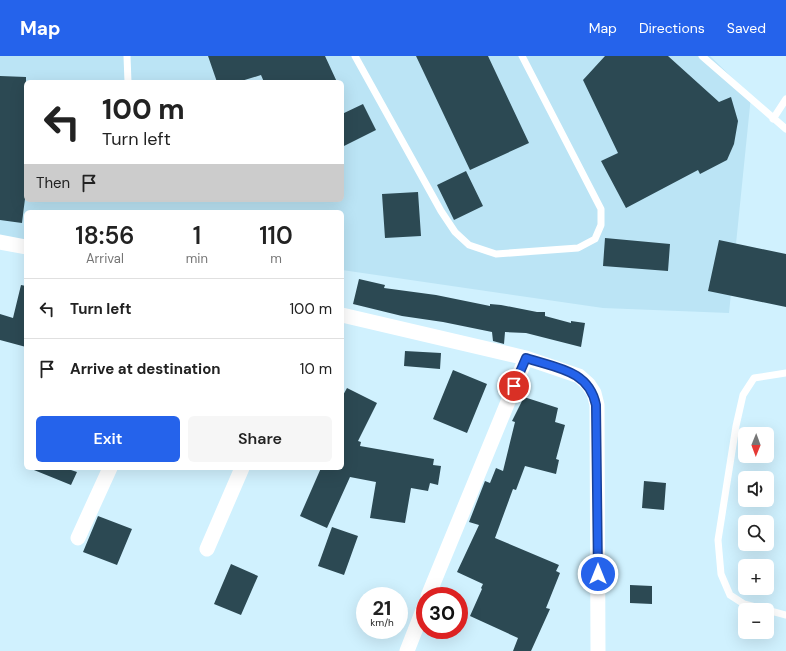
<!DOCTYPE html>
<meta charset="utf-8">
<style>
:root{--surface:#fff;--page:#f6f6f6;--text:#222;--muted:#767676;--line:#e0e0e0;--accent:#2563eb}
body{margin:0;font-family:"DM Sans",sans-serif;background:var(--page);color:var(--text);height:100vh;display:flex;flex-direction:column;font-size:15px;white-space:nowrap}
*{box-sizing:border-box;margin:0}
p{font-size:13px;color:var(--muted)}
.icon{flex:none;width:22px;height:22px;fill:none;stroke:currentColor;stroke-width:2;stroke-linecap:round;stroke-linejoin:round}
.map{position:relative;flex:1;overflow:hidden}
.details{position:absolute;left:24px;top:154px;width:320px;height:260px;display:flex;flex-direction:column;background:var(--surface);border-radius:6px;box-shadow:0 4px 16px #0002}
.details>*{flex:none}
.banner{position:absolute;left:24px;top:24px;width:320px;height:122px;border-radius:6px;box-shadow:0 4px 16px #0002;background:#fff;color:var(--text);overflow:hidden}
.needle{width:26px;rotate:181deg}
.buttons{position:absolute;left:738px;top:371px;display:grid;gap:8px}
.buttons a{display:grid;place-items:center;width:36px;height:36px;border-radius:6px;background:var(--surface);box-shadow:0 4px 16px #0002;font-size:20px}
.speed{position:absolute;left:356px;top:531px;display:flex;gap:8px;font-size:20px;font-weight:700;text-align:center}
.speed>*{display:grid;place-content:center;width:52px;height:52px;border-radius:50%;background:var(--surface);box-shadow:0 4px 16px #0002;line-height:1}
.speed small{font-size:10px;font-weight:400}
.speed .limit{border:6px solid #d22;background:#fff;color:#111}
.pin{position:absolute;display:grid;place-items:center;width:34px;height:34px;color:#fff;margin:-17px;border:2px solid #fff;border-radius:50%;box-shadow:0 1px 4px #0007}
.me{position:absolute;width:44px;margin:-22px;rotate:0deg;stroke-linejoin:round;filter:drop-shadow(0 0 3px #0008)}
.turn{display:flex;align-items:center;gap:14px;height:84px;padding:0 12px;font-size:18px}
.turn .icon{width:52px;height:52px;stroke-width:2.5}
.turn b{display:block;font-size:28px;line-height:34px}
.then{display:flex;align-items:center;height:38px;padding:0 12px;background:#0003;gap:8px;font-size:15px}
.eta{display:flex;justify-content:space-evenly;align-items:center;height:68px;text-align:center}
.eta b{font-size:24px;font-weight:600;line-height:28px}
.button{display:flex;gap:8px;margin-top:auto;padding:8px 12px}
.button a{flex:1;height:46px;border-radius:6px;background:var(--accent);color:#fff;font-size:16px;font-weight:600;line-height:46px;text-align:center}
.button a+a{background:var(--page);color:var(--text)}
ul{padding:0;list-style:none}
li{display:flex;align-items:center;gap:12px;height:60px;padding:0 12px;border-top:1px solid var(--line)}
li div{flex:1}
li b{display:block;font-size:15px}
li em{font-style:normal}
header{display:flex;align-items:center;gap:24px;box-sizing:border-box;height:56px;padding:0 20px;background:var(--accent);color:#fff}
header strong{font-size:19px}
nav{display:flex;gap:22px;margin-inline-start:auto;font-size:14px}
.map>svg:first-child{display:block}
.built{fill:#bbe4f5;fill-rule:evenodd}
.building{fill:#2c4953}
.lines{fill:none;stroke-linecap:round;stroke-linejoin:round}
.service{stroke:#fff;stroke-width:7}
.minor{stroke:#fff;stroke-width:15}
.route-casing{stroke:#184099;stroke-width:10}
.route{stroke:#2563eb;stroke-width:7}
</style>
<header>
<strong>Map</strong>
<nav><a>Map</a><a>Directions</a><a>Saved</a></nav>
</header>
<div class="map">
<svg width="786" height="595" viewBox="0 0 786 595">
<rect width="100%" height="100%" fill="#d0f1fe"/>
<path class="built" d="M0,0H710L751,40L729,257L603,252L342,214V156H26V192L0,188ZM26,26H342V144H26Z"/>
<path class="building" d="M208,0H325L337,26H264L261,19L238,26H217Z
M416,0H488L529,87L470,114Z
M605,0H668L719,46L731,41L738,65L734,88L727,104L700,118L698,114L626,152L601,105L618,97L583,24Z
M0,20L26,21V134L22,167L0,164Z
M363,48L376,74L342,91V58Z
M466,115L483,150L454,164L437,129Z
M418,136L421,180L385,182L382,138Z
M605,182L670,188L668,215L603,210Z
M719,184L786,198V251L708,235Z
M359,223L385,229L384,232L436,239L490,250V248L501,249L537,256H545V260L571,267V265L585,267L581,291L526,277L505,276L504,288L493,285L492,276L443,266L402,260L353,248Z
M21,229L26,230V291L0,284V258L13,262Z
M405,295L441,297L440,313L404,310Z
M453,314L487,328L467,377L433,363Z
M347,332L377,347L358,385L361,386L360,390L434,403L433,409L441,410L438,429L430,427L428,435L411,432L405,467L370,462L376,426L350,421L327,472L300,460L321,412H342V341Z
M524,341L558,352L555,366L565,369L556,403L559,404L556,418L525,410L516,434L513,433L495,482L559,509L556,515L560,517L546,552L550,553L531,595H513L518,582L470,560L482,533L481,532L483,528L457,516L479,469L469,466L485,425L490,427L496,412L503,415L515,366L512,365Z
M29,412H65L77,416L71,429Z
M644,425L666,427L664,454L642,452Z
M98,460L132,473L117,509L83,496Z
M332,471L358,480L344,519L318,510Z
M231,508L258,520L241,559L214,548Z
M630,529L652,530V548L630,547Z"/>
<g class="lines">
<path class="service" d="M127,0L128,26
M355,0L441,155L455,176L469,189L496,198L578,192L595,183L601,169V153L522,0
M702,0L786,73
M773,63L786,43
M786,317L754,322L743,339L736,370L718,484L721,518L730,539L744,548L786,559"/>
<path class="minor" d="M0,186L26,191
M342,259L526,302L579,320L588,328L594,337L597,349L598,595
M78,482L110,412
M207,493L242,412
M428,540L526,302
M407,595L425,549"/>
</g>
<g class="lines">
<g class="route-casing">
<path id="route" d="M514,330L526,302C556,312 589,314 596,349L598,518"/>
</g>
<use href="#route" class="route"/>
</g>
</svg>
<div class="buttons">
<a><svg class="needle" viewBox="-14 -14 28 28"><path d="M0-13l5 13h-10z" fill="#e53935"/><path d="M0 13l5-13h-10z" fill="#767676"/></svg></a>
<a><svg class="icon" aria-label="sound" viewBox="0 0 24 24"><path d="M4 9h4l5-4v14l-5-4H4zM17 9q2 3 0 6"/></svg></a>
<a><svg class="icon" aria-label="search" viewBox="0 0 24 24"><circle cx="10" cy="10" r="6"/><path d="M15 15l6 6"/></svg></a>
<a>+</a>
<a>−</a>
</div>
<div class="speed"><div>21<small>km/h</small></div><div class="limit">30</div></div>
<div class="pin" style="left:514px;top:330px;background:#d93025"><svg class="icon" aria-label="arrive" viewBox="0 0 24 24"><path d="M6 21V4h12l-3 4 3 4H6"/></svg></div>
<svg class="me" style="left:598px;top:518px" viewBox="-20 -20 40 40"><circle r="17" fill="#2563eb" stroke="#fff" stroke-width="3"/><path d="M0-11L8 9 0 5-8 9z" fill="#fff"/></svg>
<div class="banner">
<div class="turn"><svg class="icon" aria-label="left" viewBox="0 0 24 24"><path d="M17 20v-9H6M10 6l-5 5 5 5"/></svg><div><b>100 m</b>Turn left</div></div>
<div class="then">Then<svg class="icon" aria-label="arrive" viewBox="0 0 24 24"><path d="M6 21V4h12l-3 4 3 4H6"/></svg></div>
</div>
<section class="details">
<div class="eta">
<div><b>18:56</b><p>Arrival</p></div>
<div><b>1</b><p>min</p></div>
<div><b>110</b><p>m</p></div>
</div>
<ul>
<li><svg class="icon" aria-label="left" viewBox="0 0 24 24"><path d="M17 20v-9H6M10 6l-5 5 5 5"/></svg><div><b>Turn left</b></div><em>100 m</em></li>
<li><svg class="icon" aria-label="arrive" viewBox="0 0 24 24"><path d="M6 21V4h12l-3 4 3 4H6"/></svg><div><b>Arrive at destination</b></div><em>10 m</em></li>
</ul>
<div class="button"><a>Exit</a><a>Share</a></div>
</section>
</div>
